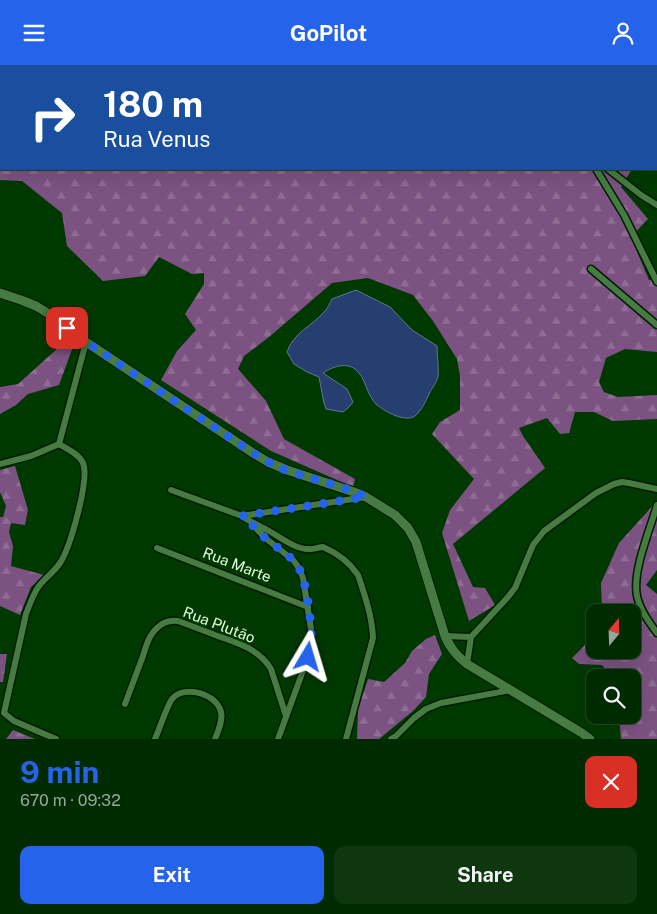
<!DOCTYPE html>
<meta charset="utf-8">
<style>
:root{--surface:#002b00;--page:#0e370f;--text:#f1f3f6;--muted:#95a799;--line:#224722;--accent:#2563eb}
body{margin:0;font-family:"Public Sans",sans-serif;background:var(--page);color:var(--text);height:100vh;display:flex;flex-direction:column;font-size:19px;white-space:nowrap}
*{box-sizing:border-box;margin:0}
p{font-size:16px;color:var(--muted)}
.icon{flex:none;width:28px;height:28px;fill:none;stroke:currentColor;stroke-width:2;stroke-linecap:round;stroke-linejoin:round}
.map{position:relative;height:674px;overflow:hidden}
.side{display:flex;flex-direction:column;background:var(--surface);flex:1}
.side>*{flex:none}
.hud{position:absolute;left:0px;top:0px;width:658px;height:105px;box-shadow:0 5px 20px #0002,0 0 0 1px var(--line);background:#1a4fa0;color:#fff;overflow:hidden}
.needle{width:32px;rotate:19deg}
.buttons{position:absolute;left:586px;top:539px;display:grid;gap:10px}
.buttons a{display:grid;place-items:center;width:55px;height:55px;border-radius:10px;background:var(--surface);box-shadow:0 5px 20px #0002,0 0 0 1px var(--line);font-size:25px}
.pin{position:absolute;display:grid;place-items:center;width:42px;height:42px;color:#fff;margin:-21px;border-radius:10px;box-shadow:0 2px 8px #0006}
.me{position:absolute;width:55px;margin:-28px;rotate:7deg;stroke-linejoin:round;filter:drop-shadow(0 0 4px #0008)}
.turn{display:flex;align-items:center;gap:18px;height:105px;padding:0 20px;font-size:22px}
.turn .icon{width:65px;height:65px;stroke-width:2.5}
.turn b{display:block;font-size:35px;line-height:42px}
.round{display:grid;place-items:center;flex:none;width:52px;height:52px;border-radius:10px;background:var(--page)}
.head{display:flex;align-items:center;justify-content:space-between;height:85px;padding:0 20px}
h1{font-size:30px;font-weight:700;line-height:38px;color:var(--accent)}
.action{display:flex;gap:10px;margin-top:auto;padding:10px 20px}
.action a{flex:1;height:58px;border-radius:10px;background:var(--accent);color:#fff;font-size:20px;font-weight:700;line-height:58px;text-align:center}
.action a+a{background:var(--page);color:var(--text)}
header{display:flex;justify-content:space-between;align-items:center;height:65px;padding:0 20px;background:var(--accent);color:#fff;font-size:22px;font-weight:700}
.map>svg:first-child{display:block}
.forest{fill:url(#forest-firs)}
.water{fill:#263f70;stroke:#5e7891}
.building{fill:#356b52;stroke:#508268}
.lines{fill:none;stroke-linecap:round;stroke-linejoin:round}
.street-casing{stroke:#011c01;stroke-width:9}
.secondary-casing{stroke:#011c01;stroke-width:11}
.street{stroke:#467c42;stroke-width:6}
.secondary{stroke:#467c42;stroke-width:9}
.route{stroke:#2563eb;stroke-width:9;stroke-dasharray:0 16.2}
.labels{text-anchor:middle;stroke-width:5;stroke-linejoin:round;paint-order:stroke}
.street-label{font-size:15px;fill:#e1fede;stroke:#003900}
</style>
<header><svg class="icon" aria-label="menu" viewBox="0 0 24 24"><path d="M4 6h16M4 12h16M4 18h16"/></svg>GoPilot<svg class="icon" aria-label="person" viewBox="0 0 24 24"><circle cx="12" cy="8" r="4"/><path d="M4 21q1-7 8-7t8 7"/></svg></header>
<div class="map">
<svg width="657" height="674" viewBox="0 0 657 674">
<defs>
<pattern id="forest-firs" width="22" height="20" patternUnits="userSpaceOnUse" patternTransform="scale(1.25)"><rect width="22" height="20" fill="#7c5282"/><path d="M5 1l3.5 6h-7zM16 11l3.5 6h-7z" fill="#8e6c93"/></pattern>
</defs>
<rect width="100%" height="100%" fill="#003900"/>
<path class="forest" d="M34,0H533L534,1H35Z
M1,56V104H632L621,122L648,154L631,172L649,215H657V287L625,284L606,293L599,317L604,327L618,332L657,330V354L613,356L594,347H575L569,368L560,369L547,353L519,363L523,371L545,403L453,479L473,522L485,523L495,540L469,556L442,468L450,445L474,414L432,369L440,357L460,345V311L457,294L433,256L413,230L368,213L332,218L269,272L244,291L238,304L266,336L284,374L355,414L353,422L271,386L161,315L177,286L196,265L185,249L204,219V208L192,209L159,192L145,211L103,216L67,181L62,148L22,116L0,115V57Z
M68,274L74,279L59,320L28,329L16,340L0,349V322L18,319Z
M15,401L28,445L25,460L11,458L9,467L13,481L11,501L44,510L31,522L20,550L0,541V452H3L6,441L0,427V405Z
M657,436V505L646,520L657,529V674H621L619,650H632V612H612L602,600L579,599L572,593L585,580L602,587L603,585H632V548L602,547L601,518L619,478Z
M435,570L442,589L429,609L426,632L413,646L379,674H357L358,644L368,614L384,617L405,598L412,586L426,574Z
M0,589H7L3,617H0Z
M13,665L35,674H6Z"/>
<path class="water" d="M356,225L390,242L412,265L437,281C437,290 439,303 438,311C437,317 432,323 429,329C426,336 421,346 415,351C404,358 385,346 377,340C366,330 366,312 355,304C345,297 332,302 323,308L347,324L353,337L348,343L343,347L326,344L324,338L319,312L307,307L294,299L287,287C293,268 312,261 324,247C328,243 330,238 332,234Z"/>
<path class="building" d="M0,0H25L26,1H1V37L0,38Z"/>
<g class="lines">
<g class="street-casing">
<path id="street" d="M479,0L480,1
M593,0L594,1
M656,71L657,72
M596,104L624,150L657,217
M608,104L641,130L657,140
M591,204L657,260
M59,379L86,277
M0,399L31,391L59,379C67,384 79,389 83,398C90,414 70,483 60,498C54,507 45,513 39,521C33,529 30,539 26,549L4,648L14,656L56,674
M171,425L242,451C250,457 260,461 269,466C280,472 295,484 308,484C313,485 318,482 323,482C337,488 350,498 358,510C365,531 372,551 373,573L346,674
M657,440C650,465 632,506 637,531C640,545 649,557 657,568
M242,451L366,432
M254,461L264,472L293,495L299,503L303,513L311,564V584L278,674
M157,483L308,542
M445,571L471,572
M467,599L471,572L508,532L515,523L533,480L544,466L596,428L614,419L622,417L629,418L657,424
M125,639C131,623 137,607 143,591C146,581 149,570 157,563C163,557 170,555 178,556C191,561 203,565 215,570C236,577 259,584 271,604L286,651
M155,674C159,665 167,641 172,634C185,619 217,629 221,647C223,656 218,666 215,674
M391,674L396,671L414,653L426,644L441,638L511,625"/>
</g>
<g class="secondary-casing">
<path id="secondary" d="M0,228L21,235L36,241L49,249L86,277L253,388L268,397L287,405L354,427L366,432L395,450L408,463L416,477L445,571C451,584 456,590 467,599L582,668L590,674"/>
</g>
<use href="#street" class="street"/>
<use href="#secondary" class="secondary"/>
</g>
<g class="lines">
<path class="route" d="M67,263L86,277L253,388C264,395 275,401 288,406C314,415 341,420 366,432L242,451C250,457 256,464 264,472C275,482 290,489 298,502C306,512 312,560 311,573C311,580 310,586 308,592"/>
</g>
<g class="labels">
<g class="street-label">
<text transform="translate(237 500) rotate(21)" y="5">Rua Marte</text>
<text transform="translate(219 560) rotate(21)" y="5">Rua Plutão</text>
</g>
</g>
</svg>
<div class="buttons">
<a><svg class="needle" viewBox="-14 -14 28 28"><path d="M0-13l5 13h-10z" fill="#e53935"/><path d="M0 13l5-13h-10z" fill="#95a799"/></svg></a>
<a><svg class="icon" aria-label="search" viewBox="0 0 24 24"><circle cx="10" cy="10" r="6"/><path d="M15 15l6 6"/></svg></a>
</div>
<div class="pin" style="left:67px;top:263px;background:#d93025"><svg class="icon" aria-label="arrive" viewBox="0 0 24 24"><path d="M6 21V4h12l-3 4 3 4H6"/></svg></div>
<svg class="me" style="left:308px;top:592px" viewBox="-20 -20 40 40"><path d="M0-17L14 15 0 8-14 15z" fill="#2563eb" stroke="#fff" stroke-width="4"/></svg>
<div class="hud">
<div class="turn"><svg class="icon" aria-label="right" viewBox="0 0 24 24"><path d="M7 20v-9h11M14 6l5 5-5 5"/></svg><div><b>180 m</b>Rua Venus</div></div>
</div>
</div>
<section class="side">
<div class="head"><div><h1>9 min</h1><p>670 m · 09:32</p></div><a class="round" style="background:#d93025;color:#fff"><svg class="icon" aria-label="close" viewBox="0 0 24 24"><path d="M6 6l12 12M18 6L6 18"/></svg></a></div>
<div class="action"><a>Exit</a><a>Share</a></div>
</section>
